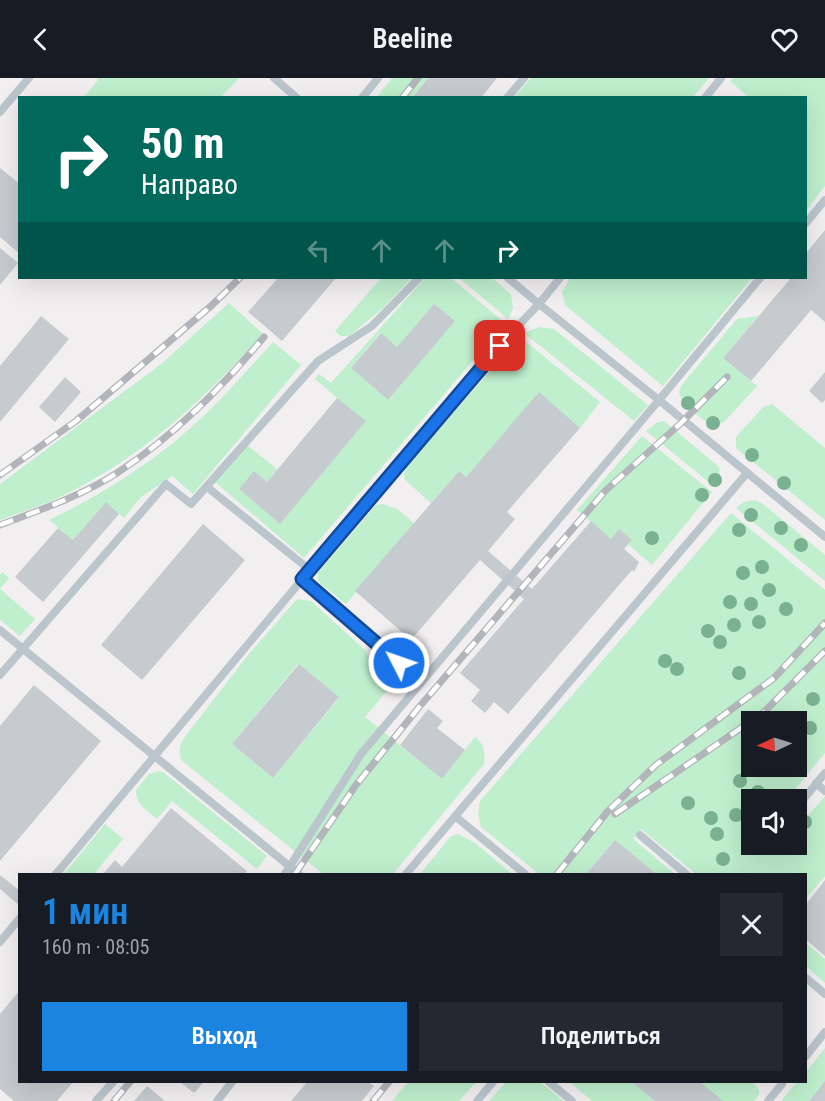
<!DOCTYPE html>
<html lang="ru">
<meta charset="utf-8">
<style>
:root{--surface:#171b24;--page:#242831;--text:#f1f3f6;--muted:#9ea1a6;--accent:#1b84e0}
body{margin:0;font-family:"Roboto Condensed",sans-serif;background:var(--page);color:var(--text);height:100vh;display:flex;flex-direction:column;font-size:22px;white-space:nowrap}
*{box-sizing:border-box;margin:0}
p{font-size:20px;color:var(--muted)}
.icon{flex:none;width:33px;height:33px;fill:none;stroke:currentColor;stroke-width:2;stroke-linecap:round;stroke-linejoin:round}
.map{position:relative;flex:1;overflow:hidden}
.drawer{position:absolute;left:18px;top:795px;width:789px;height:210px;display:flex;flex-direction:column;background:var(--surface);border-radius:0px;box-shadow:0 6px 24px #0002}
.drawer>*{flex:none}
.guide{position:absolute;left:18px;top:18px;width:789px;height:183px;border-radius:0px;box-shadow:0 6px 24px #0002;background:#00695c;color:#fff;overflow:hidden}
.needle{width:39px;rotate:266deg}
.buttons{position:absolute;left:741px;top:633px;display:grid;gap:12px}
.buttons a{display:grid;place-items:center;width:66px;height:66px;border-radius:0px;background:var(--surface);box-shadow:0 6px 24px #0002;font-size:30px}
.pin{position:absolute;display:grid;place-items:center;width:51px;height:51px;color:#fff;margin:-26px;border-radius:12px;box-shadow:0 3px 9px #0006}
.me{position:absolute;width:66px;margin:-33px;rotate:311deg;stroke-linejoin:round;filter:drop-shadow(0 0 4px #0008)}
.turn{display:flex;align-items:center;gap:21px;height:126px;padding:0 24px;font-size:27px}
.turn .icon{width:78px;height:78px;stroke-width:2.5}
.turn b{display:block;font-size:42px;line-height:51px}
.lanes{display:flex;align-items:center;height:57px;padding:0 24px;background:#0003;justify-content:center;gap:30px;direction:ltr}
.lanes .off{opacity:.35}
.round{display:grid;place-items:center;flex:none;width:63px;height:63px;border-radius:0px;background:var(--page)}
.summary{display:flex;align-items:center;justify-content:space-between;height:102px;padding:0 24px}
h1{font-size:36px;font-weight:600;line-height:45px;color:var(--accent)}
.action{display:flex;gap:12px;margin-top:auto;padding:12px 24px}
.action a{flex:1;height:69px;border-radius:0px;background:var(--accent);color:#fff;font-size:24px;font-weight:600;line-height:69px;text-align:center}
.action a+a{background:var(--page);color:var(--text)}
header{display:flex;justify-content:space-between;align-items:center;height:78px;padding:0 24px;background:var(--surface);font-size:27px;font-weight:600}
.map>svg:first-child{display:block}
.green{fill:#bfefcd;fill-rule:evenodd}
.building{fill:#c6cbcf}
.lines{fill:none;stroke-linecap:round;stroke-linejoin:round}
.lane{stroke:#bbc5cc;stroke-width:8}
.rail-casing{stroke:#b2b5ba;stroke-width:7}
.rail{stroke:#fff;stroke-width:4.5;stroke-dasharray:14;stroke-linecap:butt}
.tree{fill:#7ab190}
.route-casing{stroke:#114b97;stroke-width:15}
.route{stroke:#1a73e8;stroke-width:10}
</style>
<header><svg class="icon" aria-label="back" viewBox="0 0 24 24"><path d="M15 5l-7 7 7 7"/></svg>Beeline<svg class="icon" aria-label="heart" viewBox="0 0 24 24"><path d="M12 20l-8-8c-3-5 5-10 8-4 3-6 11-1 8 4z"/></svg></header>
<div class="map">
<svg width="825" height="1023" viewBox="0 0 825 1023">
<rect width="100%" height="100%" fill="#f2eff0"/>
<path class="green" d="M97,0H239L221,19H84L98,2Z
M392,0H428L412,19L376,20Z
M531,0H709L693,19H514Z
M733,0H825V108L806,133V20L748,19L730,3Z
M381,200H412L383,230L349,258H340L335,253Z
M425,200H451L505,245L304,480L215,404L247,367L277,391L267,404L254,394L239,411L281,445L365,344L315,301L319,296L331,305ZM434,226L454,243L388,322L351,290L380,255L397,269Z
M459,200H492L511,216L513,230L508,241Z
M570,200H752L663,308L565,227L562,214Z
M229,225L263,256C203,322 145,377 64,417C44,427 21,434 0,442V406L161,286Z
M758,238L723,280L757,308L724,344L717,347H710L683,326L679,314L681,308L737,241Z
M539,249L554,251L648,327L634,343L524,255Z
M520,259L600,324L580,350L539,315L466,399L459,393L431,425L405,402L404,397L406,389Z
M273,264L301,287L193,416L172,398L141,419L124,440L105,425L73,462L49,442C93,421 135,395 173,365C210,335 241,299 273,264Z
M772,326L825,370V442L736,370V359L763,329Z
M664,343L719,389L720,401L716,410L646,353L658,344Z
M642,358L712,414L652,487L628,466L631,462L611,461L577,432Z
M755,422L763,426L825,477V503L736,430L744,424Z
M383,426L397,431L414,445L346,526L321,506L318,502V495L376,427Z
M731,435L825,512V675L787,721L752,722V766H796L797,732L806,740L825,718V798L806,821V796H696L641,751L633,761L675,796H656L615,762L586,796H539L481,749L478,736L480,723ZM752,644H796V688H752Z
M2,494L9,500L0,511L35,541L20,558L0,542V497Z
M297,521L311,523L366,573L369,581L383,593L381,600L391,608L365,639L442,701L475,659C485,666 485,675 484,686L393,796H323L182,683C178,673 179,668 184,660L248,577ZM298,586L339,620L273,700L232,666Z
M158,693L163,694L267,778L257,791L172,723L157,741C147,732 136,727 136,712L149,696Z
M105,746L123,761L94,796H64Z
M458,756L475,765L512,796H420L451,758Z
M806,865L825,881V905L806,888Z
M825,970V1003L809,1023H781L797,1004H806V994Z
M408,1004H476L459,1023H392Z
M506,1004H540L564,1023H489Z
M569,1004H632L655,1023H592Z
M700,1004H753L759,1012V1017L754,1023H721Z"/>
<path class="building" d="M428,0H497L481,20H412Z
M0,90L20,106V176L0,159Z
M825,152V244L811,232L751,303L723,280L791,200H806V175Z
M0,170L18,185L0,207Z
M278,200H336L282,263L248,234Z
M434,226L455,243L388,322L351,290L381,255L397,269Z
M41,238L69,261L0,344V288Z
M825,294V322L822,325L809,313Z
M65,299L81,314L55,344L39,329Z
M539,314L580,350L507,434L515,441L488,473L532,511L591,443L611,461L619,451L632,462L624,471L639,484L634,494L632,492L508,636L494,624L485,635L471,623L480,612L460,595L524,521L480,482L411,562L355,513L459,393L466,399Z
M337,320L366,343L280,446L239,411L254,393L267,404Z
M106,424L119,436L43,524L15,499L58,450L73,462Z
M203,446L245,482L142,602L101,567Z
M299,586L339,619L273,700L232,666Z
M34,607L101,663L0,783V648Z
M428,631L443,643L437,650L465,672L442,701L400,667Z
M171,730L247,793L245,796L104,795L115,782L122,789Z
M615,762L630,774L656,796H586Z
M0,797L20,813V828L0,811Z
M825,802V878L806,862V826Z
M20,912V1004H73L57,1023H14L0,1011V936Z
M825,1003V1023H809L818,1012Z
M180,1004H204L194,1015Z
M307,1004H368L374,1008L362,1023H291Z
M632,1004H700L723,1023H655Z
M147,1008L165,1023H134Z"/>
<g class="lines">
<path class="lane" d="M274,0L297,20
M362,20L378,0
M507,20L524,0
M705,20L721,0
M0,34L29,0
M806,145L825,122
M760,200L659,322L825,459
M207,409L310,492
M302,501L399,585
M0,552L299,796
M0,597L166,406L191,426L318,283L372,248L419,200
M816,705L825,713
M798,728L825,695
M455,738L525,796
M640,757L686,796
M56,796L310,492L515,251L539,226L508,200
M285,796L361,676L659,322L539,226L560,200
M406,796L747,395
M0,864L20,840
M806,900L825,916
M806,978L825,954
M549,1004L572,1023
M96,1023L113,1004
M217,1023L232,1004
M477,1023L493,1004
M768,1023L782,1006"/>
<g class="rail-casing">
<path id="rail" d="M402,20L418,0
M0,397L76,343L211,228L240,200
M0,447C40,432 81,418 117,395C174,358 221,310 264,259
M615,736L763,635L825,573
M295,796L356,707L420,628L606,412L680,346L727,299
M557,796L608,733L657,686L774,600L825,545
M114,1023L130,1004
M373,1023L389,1004"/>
</g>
<use href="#rail" class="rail"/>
</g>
<g class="tree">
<circle cx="688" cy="325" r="7"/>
<circle cx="713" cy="345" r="7"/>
<circle cx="752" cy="377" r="7"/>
<circle cx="715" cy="402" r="7"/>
<circle cx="784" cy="405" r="7"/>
<circle cx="702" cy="417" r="7"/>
<circle cx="751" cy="437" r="7"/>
<circle cx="781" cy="450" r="7"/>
<circle cx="739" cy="452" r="7"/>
<circle cx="652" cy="460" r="7"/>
<circle cx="801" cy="467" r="7"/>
<circle cx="762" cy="489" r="7"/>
<circle cx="743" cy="495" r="7"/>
<circle cx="769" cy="512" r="7"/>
<circle cx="730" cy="524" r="7"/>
<circle cx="751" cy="526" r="7"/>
<circle cx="786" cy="531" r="7"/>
<circle cx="759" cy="544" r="7"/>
<circle cx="734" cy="547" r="7"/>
<circle cx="708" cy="553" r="7"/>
<circle cx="720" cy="564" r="7"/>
<circle cx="665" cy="583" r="7"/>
<circle cx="677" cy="591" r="7"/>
<circle cx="739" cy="595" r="7"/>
<circle cx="813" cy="621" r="7"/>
<circle cx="810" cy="650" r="7"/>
<circle cx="740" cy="703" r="7"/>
<circle cx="758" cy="714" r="7"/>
<circle cx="688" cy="725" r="7"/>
<circle cx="736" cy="737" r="7"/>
<circle cx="711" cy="740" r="7"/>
<circle cx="805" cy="744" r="7"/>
<circle cx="717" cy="756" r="7"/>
<circle cx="723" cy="781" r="7"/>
</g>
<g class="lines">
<g class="route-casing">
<path id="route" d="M399,585L302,501L500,268"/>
</g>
<use href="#route" class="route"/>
</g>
</svg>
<div class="buttons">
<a><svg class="needle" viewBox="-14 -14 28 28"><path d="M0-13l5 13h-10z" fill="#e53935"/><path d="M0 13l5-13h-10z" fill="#9ea1a6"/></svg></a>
<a><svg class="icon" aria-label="sound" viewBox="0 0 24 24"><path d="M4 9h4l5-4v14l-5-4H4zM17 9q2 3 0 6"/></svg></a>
</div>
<div class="pin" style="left:500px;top:268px;background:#d93025"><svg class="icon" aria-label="arrive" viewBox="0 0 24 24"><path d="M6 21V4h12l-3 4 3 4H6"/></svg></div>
<svg class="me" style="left:399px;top:585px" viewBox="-20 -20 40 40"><circle r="17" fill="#1a73e8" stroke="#fff" stroke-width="3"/><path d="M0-11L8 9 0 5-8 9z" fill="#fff"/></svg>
<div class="guide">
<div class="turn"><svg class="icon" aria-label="right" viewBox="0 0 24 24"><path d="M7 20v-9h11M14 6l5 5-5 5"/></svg><div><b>50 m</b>Направо</div></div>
<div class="lanes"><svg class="icon off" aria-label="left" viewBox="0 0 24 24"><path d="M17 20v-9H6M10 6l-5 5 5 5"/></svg><svg class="icon off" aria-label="ahead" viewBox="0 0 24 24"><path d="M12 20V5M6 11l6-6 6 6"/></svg><svg class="icon off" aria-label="ahead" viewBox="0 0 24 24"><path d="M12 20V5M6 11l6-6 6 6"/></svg><svg class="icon" aria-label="right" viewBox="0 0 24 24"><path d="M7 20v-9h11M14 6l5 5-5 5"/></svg></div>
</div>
<section class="drawer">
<div class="summary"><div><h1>1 мин</h1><p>160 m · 08:05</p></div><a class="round"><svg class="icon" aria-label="close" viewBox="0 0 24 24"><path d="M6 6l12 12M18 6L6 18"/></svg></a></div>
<div class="action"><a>Выход</a><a>Поделиться</a></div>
</section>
</div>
